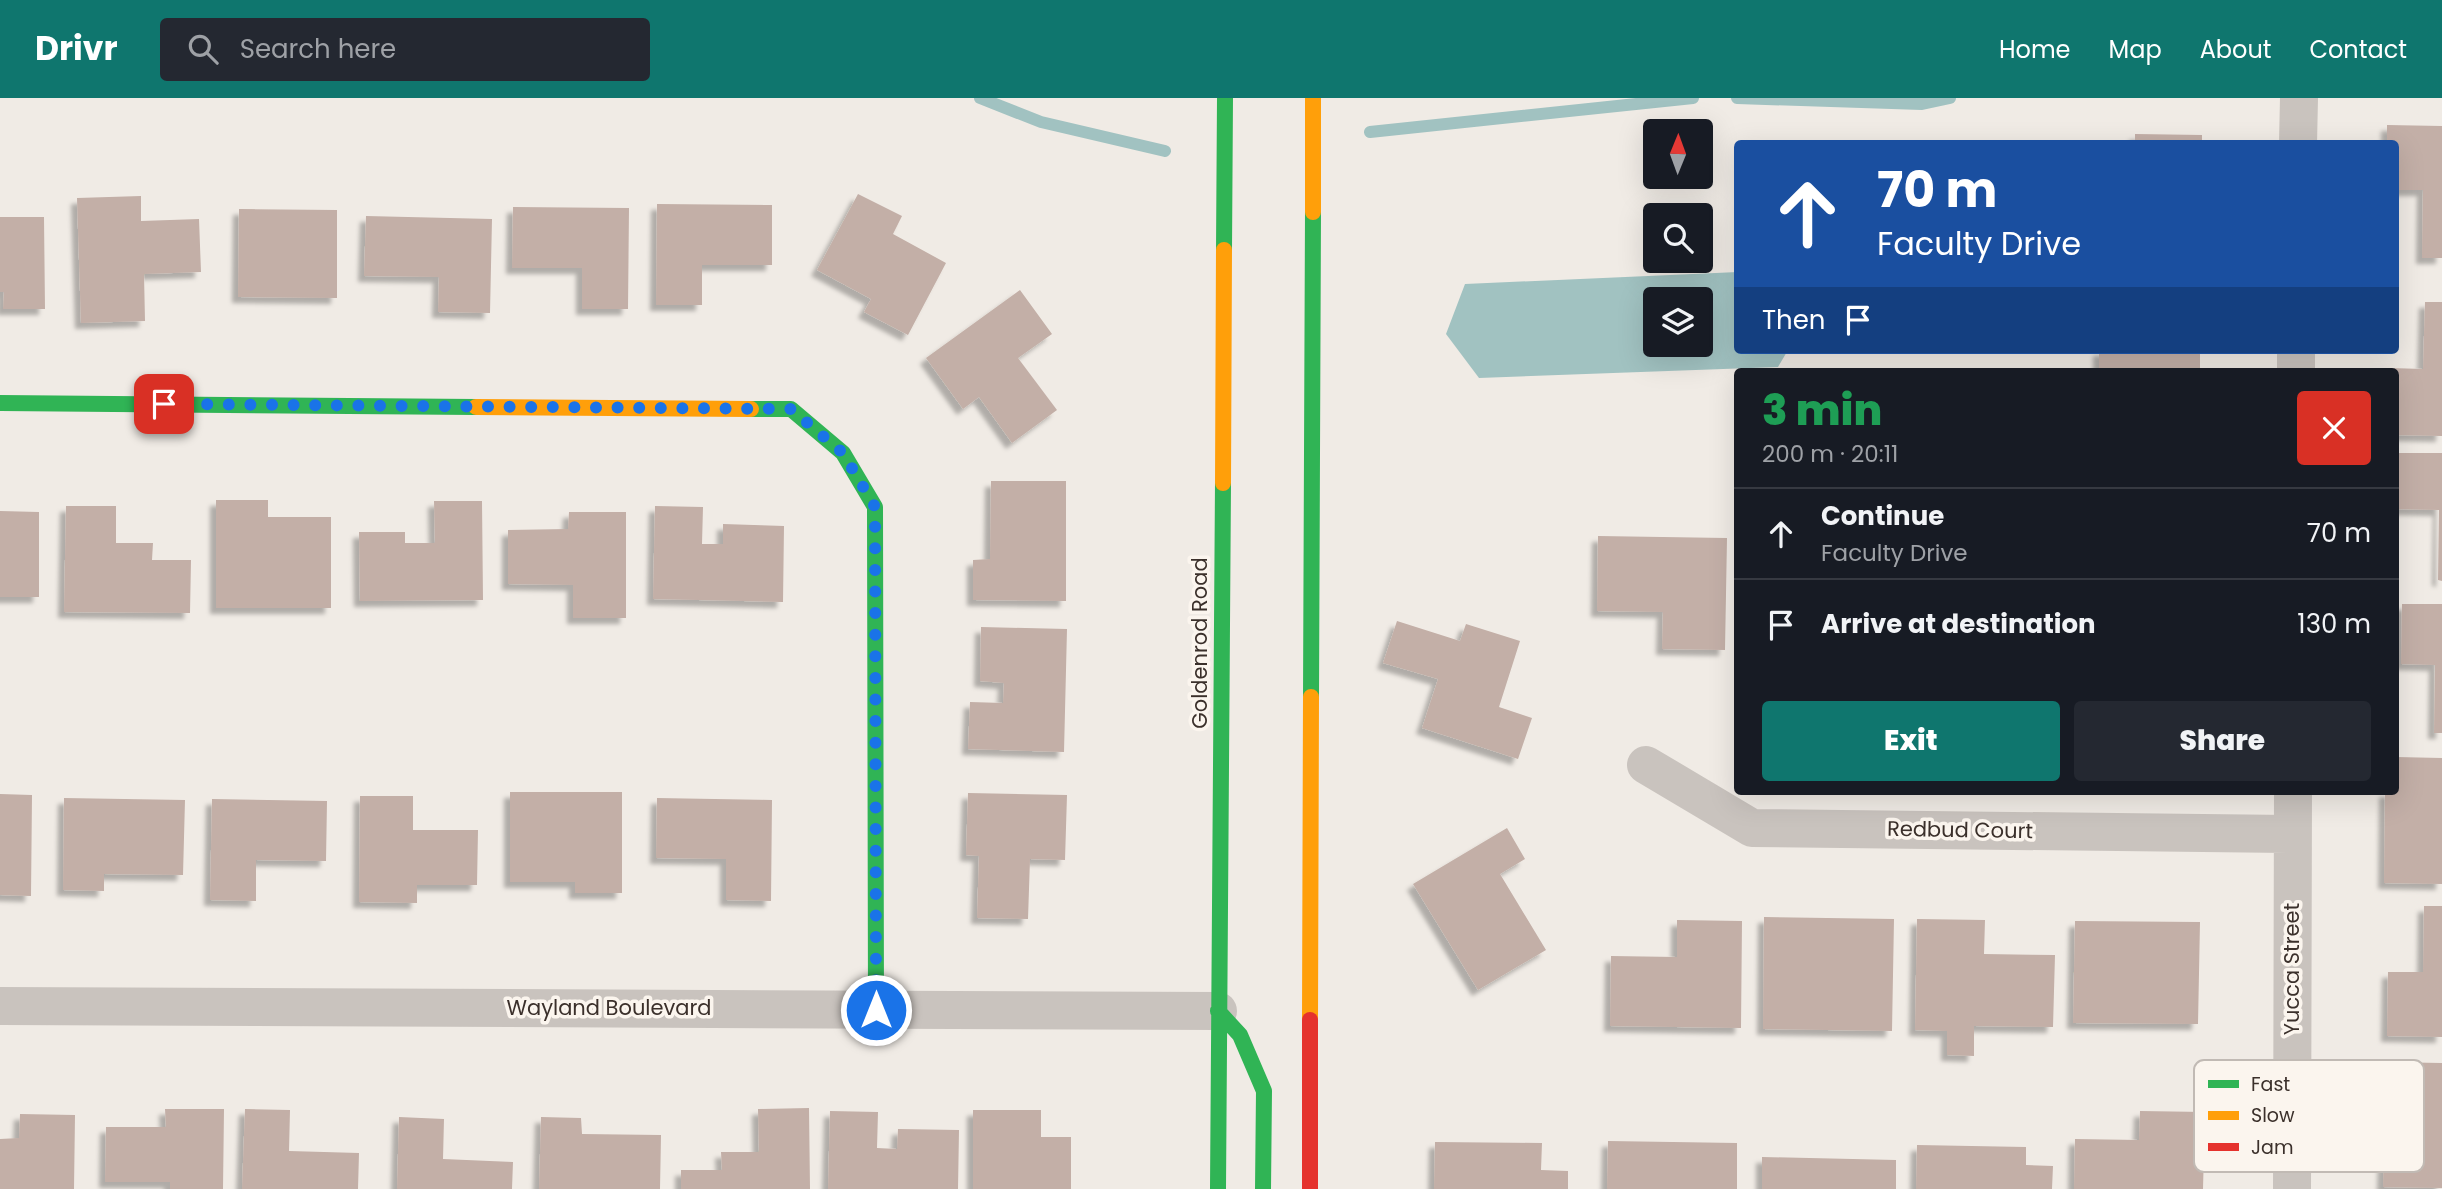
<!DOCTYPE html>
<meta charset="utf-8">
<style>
:root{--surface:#171b24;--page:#242831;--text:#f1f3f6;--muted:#9ea1a6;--line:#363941;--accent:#0f766e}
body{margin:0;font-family:Poppins,sans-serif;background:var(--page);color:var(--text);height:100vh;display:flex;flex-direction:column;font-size:26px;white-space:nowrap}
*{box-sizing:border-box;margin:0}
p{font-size:23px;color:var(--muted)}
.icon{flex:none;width:38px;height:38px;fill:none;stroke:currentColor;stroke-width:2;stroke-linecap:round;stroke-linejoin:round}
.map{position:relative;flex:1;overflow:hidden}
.panel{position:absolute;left:1734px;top:270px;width:665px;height:427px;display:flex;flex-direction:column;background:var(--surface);border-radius:7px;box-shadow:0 7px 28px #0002}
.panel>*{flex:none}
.top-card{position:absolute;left:1734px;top:42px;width:665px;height:214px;border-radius:7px;box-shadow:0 7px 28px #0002;background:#1a4fa0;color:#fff;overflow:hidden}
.needle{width:46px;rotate:1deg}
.buttons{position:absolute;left:1643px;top:21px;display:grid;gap:14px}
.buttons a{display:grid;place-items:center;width:70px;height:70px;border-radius:7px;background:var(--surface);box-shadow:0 7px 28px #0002;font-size:35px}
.pin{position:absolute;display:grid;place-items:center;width:60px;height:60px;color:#fff;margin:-30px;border-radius:14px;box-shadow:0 4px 10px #0006}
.me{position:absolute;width:77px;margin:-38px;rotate:0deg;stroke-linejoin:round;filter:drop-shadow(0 0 5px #0008)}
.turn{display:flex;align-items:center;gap:24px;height:147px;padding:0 28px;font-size:32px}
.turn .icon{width:91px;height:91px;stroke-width:2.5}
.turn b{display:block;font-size:49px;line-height:60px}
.then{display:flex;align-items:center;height:66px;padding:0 28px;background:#0003;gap:14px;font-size:26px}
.round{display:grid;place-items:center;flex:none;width:74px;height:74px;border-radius:7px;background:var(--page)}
.headline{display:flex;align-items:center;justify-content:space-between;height:119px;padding:0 28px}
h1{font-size:42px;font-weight:800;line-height:52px;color:#1e9e55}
.button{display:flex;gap:14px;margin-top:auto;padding:14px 28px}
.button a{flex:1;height:80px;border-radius:7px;background:var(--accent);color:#fff;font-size:28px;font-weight:800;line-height:80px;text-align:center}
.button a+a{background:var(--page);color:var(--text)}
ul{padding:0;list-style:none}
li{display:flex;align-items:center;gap:21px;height:91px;padding:0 28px;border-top:2px solid var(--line)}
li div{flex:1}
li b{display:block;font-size:26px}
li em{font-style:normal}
header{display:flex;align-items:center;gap:42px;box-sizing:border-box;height:98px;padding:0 35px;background:var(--accent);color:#fff}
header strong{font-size:33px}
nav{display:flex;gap:38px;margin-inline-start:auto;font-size:24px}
.search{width:490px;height:63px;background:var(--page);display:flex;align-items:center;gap:18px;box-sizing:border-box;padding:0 24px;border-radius:7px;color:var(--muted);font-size:26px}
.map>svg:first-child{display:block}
.water{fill:#a1c2c1;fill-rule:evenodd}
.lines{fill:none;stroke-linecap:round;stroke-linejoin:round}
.stream{stroke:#a1c2c1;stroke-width:12}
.building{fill:#c3afa7;filter:url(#shadow)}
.street{stroke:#c9c3be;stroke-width:38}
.fast{stroke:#30b455;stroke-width:16}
.slow{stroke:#ff9f0a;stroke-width:16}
.jam{stroke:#e5322d;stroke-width:16}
.route{stroke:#1a73e8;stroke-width:12;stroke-dasharray:0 21.6}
.labels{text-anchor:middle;stroke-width:7;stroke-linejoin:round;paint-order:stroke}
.street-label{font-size:21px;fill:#3b302b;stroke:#fbf5ee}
.key{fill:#fbf5ee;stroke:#c1bab4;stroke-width:2}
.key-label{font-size:19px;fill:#3b302b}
</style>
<header>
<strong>Drivr</strong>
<div class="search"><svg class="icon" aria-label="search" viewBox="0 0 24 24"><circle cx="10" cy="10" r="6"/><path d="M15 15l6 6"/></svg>Search here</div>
<nav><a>Home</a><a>Map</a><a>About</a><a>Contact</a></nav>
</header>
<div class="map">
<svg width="2442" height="1091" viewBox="0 0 2442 1091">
<defs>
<filter id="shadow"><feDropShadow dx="-6" dy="6" stdDeviation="2" flood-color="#0004"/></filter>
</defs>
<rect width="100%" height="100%" fill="#f0ebe5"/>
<path class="water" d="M1738,174V252H1788L1778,269L1479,280L1446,236L1465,186ZM1656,201H1701V247H1656Z"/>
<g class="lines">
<path class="stream" d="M980,0L1041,24L1165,53
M1737,0L1922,6L1950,0
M1370,34L1693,0"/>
</g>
<path class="building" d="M2387,27L2442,28V160H2422L2423,92H2396V46H2387Z
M2135,36L2202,37V46H2135Z
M858,96L902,118L893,136L946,165L908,237L864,214L871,201L817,172Z
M141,98V123L199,121L201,174L144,176L145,223L81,225L77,100Z
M657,106L772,107V167H702V207H656Z
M513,109L629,110L628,211H582V170H512Z
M239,111L337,112V200L238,199Z
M366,118L492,121L490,215L438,214L439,179L364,178Z
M0,119H44L45,211H3L4,194H0Z
M1020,192L1052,236L1018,260L1057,312L1012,345L979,299L963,311L926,260Z
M2425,204H2442V338L2396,337V273H2390V270L2423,271Z
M2099,252H2200V273H2099Z
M2396,355H2442V483L2438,482L2439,412L2396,411Z
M991,383H1066V503L973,502V462L990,461Z
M216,402H268V419H331V510H216Z
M434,403H482L483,502L360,503L359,434H405V445H435Z
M66,408H116V445H153L152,462H191L190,515L64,514Z
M655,408L703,409L702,446H723V426L784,428L783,504L653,501Z
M0,413L39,414V499H0Z
M569,414H626V520H573V487L508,486V432L568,431Z
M1598,438L1727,440L1725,552L1662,551L1663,514L1597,513Z
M2402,506H2442V635H2434L2435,567L2401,566Z
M1397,523L1460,543L1466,526L1520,543L1499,609L1532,620L1518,661L1422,630L1438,581L1383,565Z
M981,529L1067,531L1064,654L968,651L970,604L1003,605L1004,585L980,583Z
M2396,659L2442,660V786L2384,785L2385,693H2396Z
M510,694H622V795H575V784H510Z
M968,695L1067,697L1065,762L1030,761L1028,821L977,820L979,758L966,757Z
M0,696L32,697L31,798L0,797Z
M360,698H413V732H478L477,787H417V805L359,804Z
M64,700L185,702L183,777L104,776V793L63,792Z
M657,700L772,702L771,803L726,802V761L656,760Z
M212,701L327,703L326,763L256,762V803L210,802Z
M1507,730L1525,761L1500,776L1546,852L1478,892L1413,786Z
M2424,808H2442V939L2387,938L2388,874H2423Z
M1764,819L1894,821L1892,933L1763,931Z
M1917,821L1985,822L1984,856L2055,857L2053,929L1974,928V958L1947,957V933L1915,932Z
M1677,822L1742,823L1741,930L1610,928L1611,858L1677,859Z
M2075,823L2200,824L2198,926L2073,925Z
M2386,964L2442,965V1090L2383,1089Z
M809,1010L810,1091H681V1072H722L721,1054H759L758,1011Z
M165,1011H224L223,1091H170V1084H105L106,1029H166Z
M245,1011L290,1012L289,1053L359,1055L358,1091H242Z
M973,1012H1041V1039H1071V1091H973Z
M830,1013L878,1014L877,1050L897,1051L898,1031L959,1032L958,1091H828Z
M2140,1013L2205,1014L2203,1091H2074L2075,1041L2139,1042Z
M20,1016L75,1017L74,1091H0V1041L19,1040Z
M399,1019L444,1021L443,1061L513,1064L512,1091H397Z
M541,1019L581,1020L582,1036L661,1037L660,1091H539Z
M1608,1043L1737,1045V1091H1607Z
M1435,1044L1542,1045L1541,1072L1568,1073V1091H1434Z
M1917,1047L2026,1049V1067L2053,1068L2052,1091H1916Z
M1762,1059L1896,1062V1091H1762Z"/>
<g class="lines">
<path class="street" d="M2298,46L2299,0
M2296,273V252
M1646,667L1752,730L2292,736
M0,908L1218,913
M2292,1091L2293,693"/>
<path class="fast" d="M1224,152L1225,0
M0,305L476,309
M751,311H791L843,355L875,409L876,912
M1311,599L1313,114
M1218,913L1240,937L1264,993L1263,1091
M1218,1091L1223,385"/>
<path class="slow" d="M1313,114V0
M476,309L751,311
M1223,385L1224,152
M1310,922L1311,599"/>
<path class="jam" d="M1310,1091V922"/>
</g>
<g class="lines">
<path class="route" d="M164,306L791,311L843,355L875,409L876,912"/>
</g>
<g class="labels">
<g class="street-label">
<text transform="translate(1200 545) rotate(-90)" y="7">Goldenrod Road</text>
<text transform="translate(1960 732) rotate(1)" y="7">Redbud Court</text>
<text transform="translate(2292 871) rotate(-90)" y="7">Yucca Street</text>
<text x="609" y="917">Wayland Boulevard</text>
</g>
</g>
<rect x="2194" y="962" width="230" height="112" rx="10" class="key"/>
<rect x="2208" y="982" width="31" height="8" fill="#30b455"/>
<rect x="2208" y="1013" width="31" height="9" fill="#ff9f0a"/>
<rect x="2208" y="1045" width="31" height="8" fill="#e5322d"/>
<g class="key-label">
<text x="2251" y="993">Fast</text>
<text x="2251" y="1024">Slow</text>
<text x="2251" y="1056">Jam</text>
</g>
</svg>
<div class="buttons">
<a><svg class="needle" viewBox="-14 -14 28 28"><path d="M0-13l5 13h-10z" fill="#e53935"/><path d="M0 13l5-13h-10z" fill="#9ea1a6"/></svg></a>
<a><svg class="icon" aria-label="search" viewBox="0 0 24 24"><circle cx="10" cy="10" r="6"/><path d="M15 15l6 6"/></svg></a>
<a><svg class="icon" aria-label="layers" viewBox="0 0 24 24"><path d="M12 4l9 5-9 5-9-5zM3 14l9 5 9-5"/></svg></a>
</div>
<div class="pin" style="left:164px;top:306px;background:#d93025"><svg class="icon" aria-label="arrive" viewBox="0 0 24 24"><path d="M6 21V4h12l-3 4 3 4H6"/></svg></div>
<svg class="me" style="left:876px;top:912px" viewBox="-20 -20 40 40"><circle r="17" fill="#1a73e8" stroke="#fff" stroke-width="3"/><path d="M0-11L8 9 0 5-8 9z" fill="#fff"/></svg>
<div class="top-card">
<div class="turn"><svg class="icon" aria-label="ahead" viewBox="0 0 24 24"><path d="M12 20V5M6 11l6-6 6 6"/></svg><div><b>70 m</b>Faculty Drive</div></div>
<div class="then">Then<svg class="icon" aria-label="arrive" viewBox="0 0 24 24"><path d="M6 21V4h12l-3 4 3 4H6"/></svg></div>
</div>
<section class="panel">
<div class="headline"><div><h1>3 min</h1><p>200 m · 20:11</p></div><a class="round" style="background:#d93025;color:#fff"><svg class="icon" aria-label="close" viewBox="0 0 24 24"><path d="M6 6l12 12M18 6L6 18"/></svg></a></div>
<ul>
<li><svg class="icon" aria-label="ahead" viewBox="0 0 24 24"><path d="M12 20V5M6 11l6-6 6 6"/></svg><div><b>Continue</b><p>Faculty Drive</p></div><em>70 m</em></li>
<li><svg class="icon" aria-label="arrive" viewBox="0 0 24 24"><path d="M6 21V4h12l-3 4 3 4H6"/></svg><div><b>Arrive at destination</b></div><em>130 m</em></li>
</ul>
<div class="button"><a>Exit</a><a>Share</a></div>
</section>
</div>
